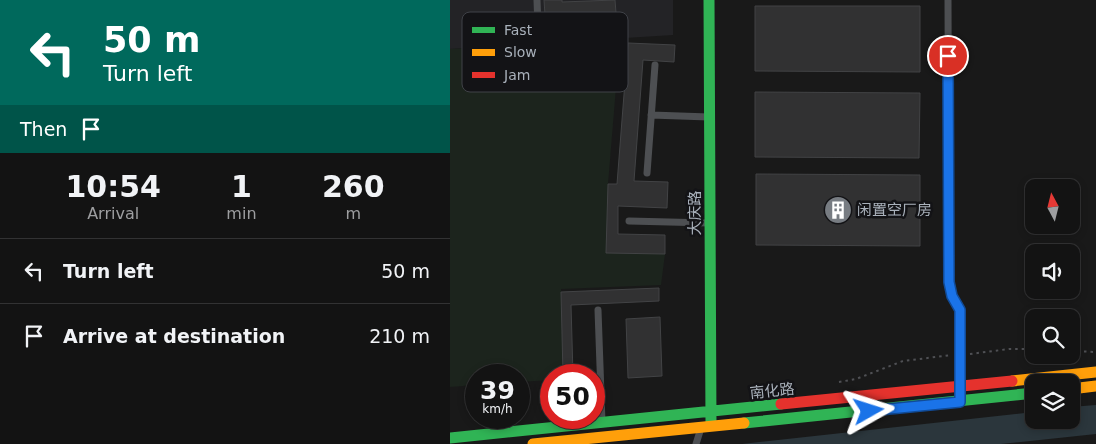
<!DOCTYPE html>
<meta charset="utf-8">
<style>
:root{--surface:#131313;--page:#202021;--text:#f1f3f6;--muted:#9d9ea0;--line:#323233}
body{margin:0;font-family:"DejaVu Sans","Noto Sans SC",sans-serif;background:var(--page);color:var(--text);height:100vh;display:flex;flex-direction:column;font-size:19px;white-space:nowrap}
*{box-sizing:border-box;margin:0}
p{font-size:16px;color:var(--muted)}
.icon{flex:none;width:28px;height:28px;fill:none;stroke:currentColor;stroke-width:2;stroke-linecap:round;stroke-linejoin:round}
.map{position:relative;flex:1;overflow:hidden}
.drawer{display:flex;flex-direction:column;background:var(--surface);width:450px}
.drawer>*{flex:none}
.banner{background:#00695c;color:#fff;overflow:hidden}
.needle{width:32px;rotate:353deg}
.buttons{position:absolute;left:575px;top:179px;display:grid;gap:10px}
.buttons a{display:grid;place-items:center;width:55px;height:55px;border-radius:10px;background:var(--surface);box-shadow:0 2px 8px #0003,0 0 0 1px var(--line);font-size:25px}
.speed{position:absolute;left:15px;top:364px;display:flex;gap:10px;font-size:25px;font-weight:700;text-align:center}
.speed>*{display:grid;place-content:center;width:65px;height:65px;border-radius:50%;background:var(--surface);box-shadow:0 2px 8px #0003,0 0 0 1px var(--line);line-height:1}
.speed small{font-size:12px;font-weight:400}
.speed .limit{border:8px solid #d22;background:#fff;color:#111}
.pin{position:absolute;display:grid;place-items:center;width:42px;height:42px;color:#fff;margin:-21px;border:2px solid #fff;border-radius:50%;box-shadow:0 1px 5px #0007}
.me{position:absolute;width:55px;margin:-28px;rotate:84deg;stroke-linejoin:round;filter:drop-shadow(0 0 4px #0008)}
.turn{display:flex;align-items:center;gap:18px;height:105px;padding:0 20px;font-size:22px}
.turn .icon{width:65px;height:65px;stroke-width:2.5}
.turn b{display:block;font-size:35px;line-height:42px}
.then{display:flex;align-items:center;height:48px;padding:0 20px;background:#0003;gap:10px;font-size:19px}
.eta{display:flex;justify-content:space-evenly;align-items:center;height:85px;text-align:center}
.eta b{font-size:30px;font-weight:700;line-height:35px}
ul{padding:0;list-style:none}
li{display:flex;align-items:center;gap:15px;height:65px;padding:0 20px;border-top:1px solid var(--line)}
li div{flex:1}
li b{display:block;font-size:19px}
li em{font-style:normal}
main{display:flex;flex:1;min-height:0}
.map>svg:first-child{display:block}
.built{fill:#232326}
.green{fill:#1c241d}
.water{fill:#2b363c}
.building{fill:#313132;stroke:#424345}
.lines{fill:none;stroke-linecap:round;stroke-linejoin:round}
.path{stroke:#4f5054;stroke-width:2;stroke-dasharray:2.5 4;stroke-linecap:butt}
.lane{stroke:#4d4f52;stroke-width:7}
.fast{stroke:#30b455;stroke-width:11}
.slow{stroke:#ff9f0a;stroke-width:11}
.jam{stroke:#e5322d;stroke-width:11}
.route-casing{stroke:#114b97;stroke-width:12}
.route{stroke:#1a73e8;stroke-width:9}
.labels{text-anchor:middle;stroke-width:5;stroke-linejoin:round;paint-order:stroke}
.poi-label{font-size:15px;fill:#a9b1bb;stroke:#131316;text-anchor:start}
.street-label{font-size:15px;fill:#a9b1bb;stroke:#131316}
.key{fill:#131316;stroke:#404248;stroke-width:1}
.key-label{font-size:14px;fill:#a9b1bb}
</style>
<main>
<section class="drawer">
<div class="banner">
<div class="turn"><svg class="icon" aria-label="left" viewBox="0 0 24 24"><path d="M17 20v-9H6M10 6l-5 5 5 5"/></svg><div><b>50 m</b>Turn left</div></div>
<div class="then">Then<svg class="icon" aria-label="arrive" viewBox="0 0 24 24"><path d="M6 21V4h12l-3 4 3 4H6"/></svg></div>
</div>
<div class="eta">
<div><b>10:54</b><p>Arrival</p></div>
<div><b>1</b><p>min</p></div>
<div><b>260</b><p>m</p></div>
</div>
<ul>
<li><svg class="icon" aria-label="left" viewBox="0 0 24 24"><path d="M17 20v-9H6M10 6l-5 5 5 5"/></svg><div><b>Turn left</b></div><em>50 m</em></li>
<li><svg class="icon" aria-label="arrive" viewBox="0 0 24 24"><path d="M6 21V4h12l-3 4 3 4H6"/></svg><div><b>Arrive at destination</b></div><em>210 m</em></li>
</ul>
</section>
<div class="map">
<svg width="646" height="444" viewBox="0 0 646 444">
<rect width="100%" height="100%" fill="#191919"/>
<path class="built" d="M0,0H223V35L0,49Z"/>
<path class="green" d="M170,39L158,184L157,253L215,254L211,285L111,289L113,375H101V380L69,382V375H26V385L0,387V49Z"/>
<path class="water" d="M646,405V434L551,444H292L584,412V420H621V407Z"/>
<path class="building" d="M94,0H112V2L165,0L167,26L96,30Z
M305,6H470V72L305,71Z
M178,43L225,45L224,62L193,60L184,181L218,182L217,208L168,206V234L215,235V254L156,253L158,184H167Z
M305,92L470,93L469,158L305,157Z
M306,174L470,175V246L306,245Z
M209,288V301L121,305L123,375H113L111,292Z
M210,317L212,376L178,378L176,319Z"/>
<g class="lines">
<path class="path" d="M621,351L646,352
M520,354L559,349H584
M389,382L406,379L453,361L502,355"/>
<path class="lane" d="M87,0L88,27
M498,0L499,281L502,296L510,310V384
M201,115L259,117
M197,173L205,65
M179,221L259,223
M148,310L152,422
M246,444L251,428"/>
<path class="fast" d="M259,0L261,424
M294,423L584,393
M0,438L331,404"/>
<path class="slow" d="M562,381L646,372
M621,389L646,386
M83,444L294,423"/>
<path class="jam" d="M331,404L562,381"/>
</g>
<g class="lines">
<g class="route-casing">
<path id="route" d="M419,411L510,402V310L502,296L499,282L498,56"/>
</g>
<use href="#route" class="route"/>
</g>
<defs>
<g id="building-disc" transform="scale(1.4375)"><circle r="9.5" fill="#777c82" stroke="#131316"/><path d="M-4-6H4V6H1V3H-1V6H-4ZM-2.5-4.3h1.7v1.8h-1.7ZM.8-4.3h1.7v1.8H.8ZM-2.5-1h1.7V.8h-1.7ZM.8-1h1.7V.8H.8Z" fill="#fff"/></g>
</defs>
<g fill-rule="evenodd">
<use href="#building-disc" x="388" y="210"/>
</g>
<g class="labels">
<g class="poi-label">
<text x="407" y="215">闲置空厂房</text>
</g>
<g class="street-label">
<text transform="translate(245 213) rotate(-90)" y="5">大庆路</text>
<text transform="translate(322 391) rotate(-6)" y="5">南化路</text>
</g>
</g>
<rect x="12" y="12" width="166" height="80" rx="8" class="key"/>
<rect x="22" y="27" width="23" height="6" fill="#30b455"/>
<rect x="22" y="49" width="23" height="7" fill="#ff9f0a"/>
<rect x="22" y="72" width="23" height="6" fill="#e5322d"/>
<g class="key-label">
<text x="54" y="35">Fast</text>
<text x="54" y="57">Slow</text>
<text x="54" y="80">Jam</text>
</g>
</svg>
<div class="buttons">
<a><svg class="needle" viewBox="-14 -14 28 28"><path d="M0-13l5 13h-10z" fill="#e53935"/><path d="M0 13l5-13h-10z" fill="#9d9ea0"/></svg></a>
<a><svg class="icon" aria-label="sound" viewBox="0 0 24 24"><path d="M4 9h4l5-4v14l-5-4H4zM17 9q2 3 0 6"/></svg></a>
<a><svg class="icon" aria-label="search" viewBox="0 0 24 24"><circle cx="10" cy="10" r="6"/><path d="M15 15l6 6"/></svg></a>
<a><svg class="icon" aria-label="layers" viewBox="0 0 24 24"><path d="M12 4l9 5-9 5-9-5zM3 14l9 5 9-5"/></svg></a>
</div>
<div class="speed"><div>39<small>km/h</small></div><div class="limit">50</div></div>
<div class="pin" style="left:498px;top:56px;background:#d93025"><svg class="icon" aria-label="arrive" viewBox="0 0 24 24"><path d="M6 21V4h12l-3 4 3 4H6"/></svg></div>
<svg class="me" style="left:419px;top:411px" viewBox="-20 -20 40 40"><path d="M0-17L14 15 0 8-14 15z" fill="#1a73e8" stroke="#fff" stroke-width="4"/></svg>
</div>
</main>
